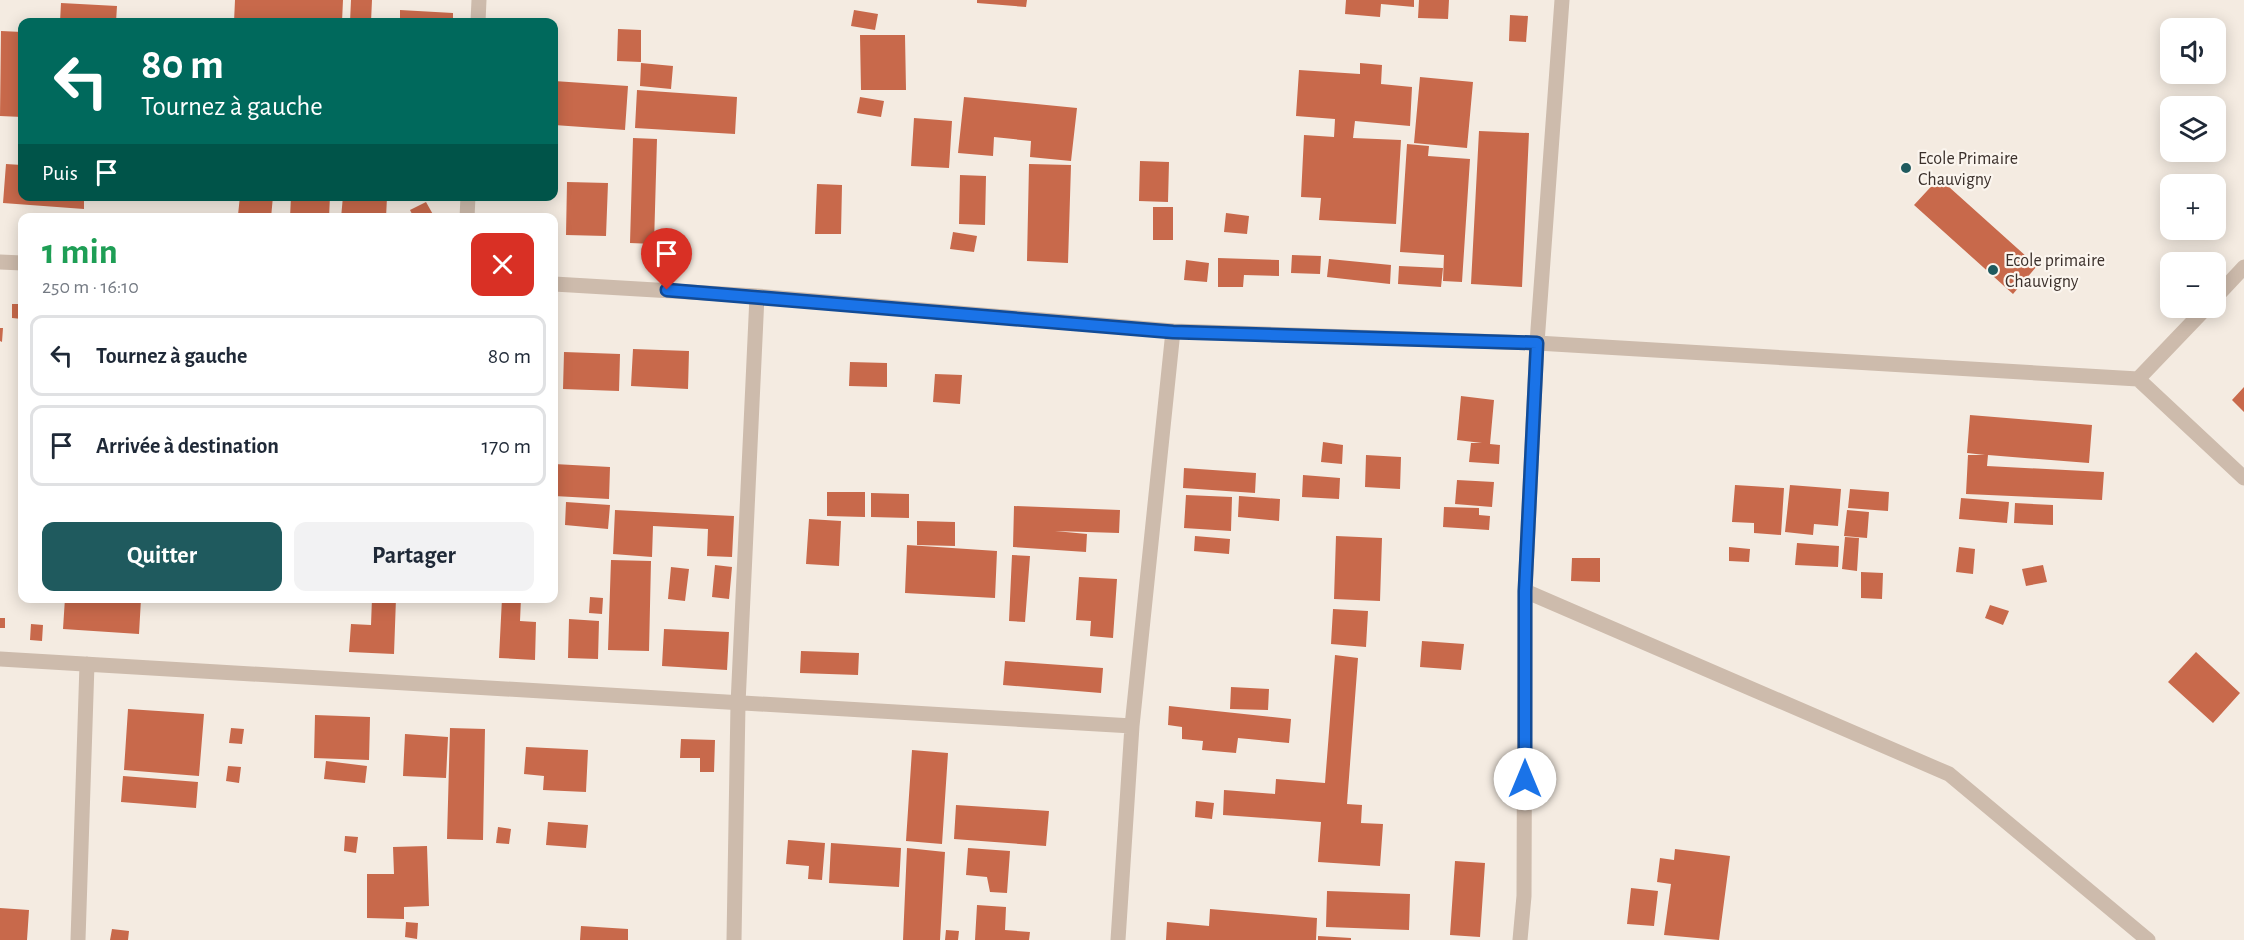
<!DOCTYPE html>
<html lang="fr">
<meta charset="utf-8">
<style>
:root{--surface:#fff;--page:#f2f2f3;--text:#1f2937;--muted:#747a83;--line:#e0e1e3;--accent:#1f5a5e}
body{margin:0;font-family:"Alegreya Sans",sans-serif;background:var(--page);color:var(--text);height:100vh;display:flex;flex-direction:column;font-size:22px;white-space:nowrap}
*{box-sizing:border-box;margin:0}
p{font-size:20px;color:var(--muted)}
.icon{flex:none;width:33px;height:33px;fill:none;stroke:currentColor;stroke-width:2;stroke-linecap:round;stroke-linejoin:round}
.map{position:relative;flex:1;overflow:hidden}
.panel{position:absolute;left:18px;top:213px;width:540px;height:390px;display:flex;flex-direction:column;background:var(--surface);border-radius:12px;box-shadow:0 3px 15px #0003}
.panel>*{flex:none}
.banner{position:absolute;left:18px;top:18px;width:540px;height:183px;border-radius:12px;box-shadow:0 3px 15px #0003;background:#00695c;color:#fff;overflow:hidden}
.tools{position:absolute;left:2160px;top:18px;display:grid;gap:12px}
.tools a{display:grid;place-items:center;width:66px;height:66px;border-radius:12px;background:var(--surface);box-shadow:0 3px 15px #0003;font-size:30px}
.pin{position:absolute;display:grid;place-items:center;width:51px;height:51px;color:#fff;margin:-62px -26px;border-radius:50% 50% 50% 0;rotate:-45deg;box-shadow:0 0 6px #0007}
.pin .icon{rotate:45deg}
.me{position:absolute;width:66px;margin:-33px;rotate:0deg;stroke-linejoin:round;filter:drop-shadow(0 0 4px #0008)}
.turn{display:flex;align-items:center;gap:21px;height:126px;padding:0 24px;font-size:27px}
.turn .icon{width:78px;height:78px;stroke-width:2.5}
.turn b{display:block;font-size:42px;line-height:51px}
.then{display:flex;align-items:center;height:57px;padding:0 24px;background:#0003;gap:12px;font-size:22px}
.round{display:grid;place-items:center;flex:none;width:63px;height:63px;border-radius:12px;background:var(--page)}
.overview{display:flex;align-items:center;justify-content:space-between;height:102px;padding:0 24px}
h1{font-size:36px;font-weight:600;line-height:45px;color:#1e9e55}
.cta{display:flex;gap:12px;margin-top:auto;padding:12px 24px}
.cta a{flex:1;height:69px;border-radius:12px;background:var(--accent);color:#fff;font-size:24px;font-weight:600;line-height:69px;text-align:center}
.cta a+a{background:var(--page);color:var(--text)}
ul{padding:0;list-style:none}
li{display:flex;align-items:center;gap:18px;height:81px;margin:0 12px 9px;padding:0 12px;border:3px solid var(--line);border-radius:12px}
li div{flex:1}
li b{display:block;font-size:22px}
li em{font-style:normal}
.map>svg:first-child{display:block}
.building{fill:#c8694b}
.lines{fill:none;stroke-linecap:round;stroke-linejoin:round}
.minor{stroke:#cdbbac;stroke-width:15}
.route-casing{stroke:#114b97;stroke-width:15}
.route{stroke:#1a73e8;stroke-width:10}
.poi-dot{fill:#1f5a5e;stroke:#fbf5ee;stroke-width:2}
.labels{text-anchor:middle;stroke-width:4.5;stroke-linejoin:round;paint-order:stroke}
.poi-label{font-size:18px;fill:#3b302b;stroke:#fbf5ee;text-anchor:start}
</style>
<div class="map">
<svg width="2244" height="940" viewBox="0 0 2244 940">
<rect width="100%" height="100%" fill="#f4ebe1"/>
<path class="building" d="M235,0H343L342,22H234Z
M351,0H372L371,22H350Z
M977,0H1027L1026,7L977,3Z
M1346,0H1414V7L1381,4L1380,17L1345,14Z
M1419,0H1449L1448,19L1418,18Z
M61,3L117,6L116,22H60Z
M400,10L453,13V22H400Z
M854,10L878,14L875,30L851,26Z
M1510,15L1528,16L1526,42L1509,41Z
M618,29L641,30V62L617,61Z
M1,31L22,32V117L0,116Z
M860,35H905L906,90H861Z
M641,63L673,66L671,89L640,86Z
M1360,63L1382,65L1381,84L1412,87L1410,126L1355,121L1353,138L1401,140L1396,224L1319,220L1321,198L1301,197L1304,135L1334,137L1335,119L1296,116L1299,70L1360,74Z
M1420,77L1473,82L1467,148L1414,143Z
M554,81L628,86L625,130L554,125Z
M637,90L737,97L735,134L635,128Z
M860,97L884,101L881,117L857,113Z
M964,97L1077,108L1071,161L1030,157L1031,141L994,137L993,156L958,153Z
M914,118L952,121L949,168L911,166Z
M1479,131L1529,133L1522,287L1471,284Z
M633,138L657,139L654,244L630,243Z
M1407,144L1429,146L1428,156L1470,159L1462,282L1443,281L1444,255L1400,252Z
M1140,161L1169,162L1168,202L1139,201Z
M6,164L22,165V196H84V209L3,203Z
M1029,164L1071,165L1068,263L1027,261Z
M960,175L986,176L985,225L959,224Z
M1939,178L2037,266L2013,294L1914,205Z
M567,182L608,183L606,236L566,235Z
M817,184L842,185L841,234H815Z
M240,196H273L271,218L238,215Z
M291,196H330L329,218H290Z
M343,196L387,197L386,218H341Z
M426,202L435,218H414L410,210Z
M1153,207H1173V240H1153Z
M1226,213L1249,216L1247,234L1224,232Z
M953,232L977,236L974,252L950,249Z
M1292,255L1321,256L1320,274L1291,273Z
M1218,258L1279,260V276L1244,275L1243,287H1218Z
M1329,259L1391,265L1390,284L1327,277Z
M1186,260L1209,263L1207,282L1184,280Z
M1399,266L1443,268L1441,287L1398,284Z
M12,304H22V319L12,318Z
M0,328H3L2,342L0,341Z
M633,349L689,351L688,389L631,386Z
M564,352L620,354L619,391L563,389Z
M850,362L887,363V387L849,386Z
M935,374L962,375L960,404L933,402Z
M2244,387V412L2232,400Z
M1461,396L1494,400L1490,444L1500,445L1499,464L1469,462L1471,443H1482L1457,440Z
M1970,415L2092,425L2089,463L1988,455L1987,466L2104,472L2102,500L1966,494L1968,455H1985L1967,453Z
M1323,442L1343,445L1342,464L1321,462Z
M1366,455L1401,457L1400,489L1365,487Z
M554,464L610,467L609,499L554,496Z
M1184,468L1256,473L1255,493L1183,488Z
M1303,475L1340,478L1339,499L1302,497Z
M1457,480L1494,482L1492,507L1455,504Z
M1735,485L1784,488L1781,535L1754,533V523L1732,522Z
M1790,485L1841,489L1838,526L1814,524L1813,535L1785,532Z
M21,489H22V507H20Z
M1850,489L1889,492L1888,511L1848,508Z
M827,492H865V517L827,516Z
M871,493L909,494V518L871,517Z
M1186,495L1232,497L1231,531L1184,528Z
M1239,496L1280,499L1279,521L1238,517Z
M1961,498L2009,502L2007,523L1959,519Z
M566,502L610,505L608,529L565,525Z
M2015,503L2053,505V525L2014,523Z
M1014,506L1120,510L1119,533L1055,531L1087,534L1086,552L1013,547Z
M1444,507L1479,508V515L1490,516L1489,530L1443,527Z
M615,510L734,516L732,557L707,556L708,529L653,526L652,557L613,554Z
M1847,510L1869,512L1867,538L1844,536Z
M809,519L841,521L839,566L806,564Z
M917,521L955,522V546L917,545Z
M1195,536L1230,539L1229,554L1194,551Z
M1336,536L1382,538L1380,601L1334,599Z
M1845,537L1859,538L1857,571L1842,569Z
M1797,543L1839,546L1838,567L1795,565Z
M907,545L997,551L995,598L905,593Z
M1729,547L1750,549L1749,562L1729,561Z
M1959,547L1975,549L1973,574L1956,572Z
M1012,555L1030,556L1025,622L1009,621Z
M1572,558H1600V582L1571,581Z
M611,560L651,561L649,651L608,650Z
M715,565L732,567L729,599L712,597Z
M2043,565L2047,582L2026,586L2022,569Z
M671,567L689,569L685,601L668,599Z
M1861,572L1883,573L1882,599L1861,598Z
M1079,577L1117,579L1113,638L1090,636L1091,621L1076,620Z
M590,597L603,598L602,614L589,613Z
M44,598H61V602L44,601Z
M65,598L141,599L139,634L63,629Z
M372,598H396L394,654L349,652L351,624L371,625Z
M502,598H521L520,621L536,622L535,660L499,658Z
M1990,605L2009,611L2003,625L1985,618Z
M1333,609L1368,611L1366,647L1331,644Z
M0,618H5V628H0Z
M569,619L599,621L598,659L568,658Z
M31,624L43,625L42,641L30,640Z
M664,629L729,632L727,670L662,666Z
M1422,641L1464,644L1461,670L1420,667Z
M801,651L859,653L858,675L800,673Z
M2196,652L2240,693L2213,723L2168,682Z
M1335,655L1358,658L1347,804L1362,805L1361,823L1383,824L1380,866L1318,862L1321,822L1223,815L1224,790L1275,794L1276,779L1325,783Z
M1005,661L1103,668L1101,693L1003,685Z
M1231,687L1269,689L1268,710L1230,709Z
M1169,706L1291,719L1289,743L1238,738L1236,753L1202,750L1203,741L1182,739V727L1168,725Z
M128,709L204,714L199,776L124,770Z
M315,715L370,717L369,760L314,758Z
M231,728L244,729L242,744L229,743Z
M450,728L485,729L483,840L447,839Z
M405,734L448,737L446,778L403,776Z
M681,739L715,740L714,772H700V758H680Z
M526,747L588,750L586,792L543,790L544,776L524,774Z
M912,750L948,753L942,844L906,841Z
M326,761L367,766L365,783L324,779Z
M228,766L241,767L239,783L226,781Z
M123,776L198,782L196,808L121,802Z
M1196,801L1214,803L1212,819L1195,817Z
M956,805L1049,811L1046,846L954,839Z
M548,822L588,825L586,848L546,845Z
M498,827L511,829L509,844L496,843Z
M345,836L358,837L356,853L344,851Z
M788,840L825,843L822,880L808,879L809,866L786,864Z
M831,843L901,848L899,887L829,883Z
M427,846L429,906L404,907V919L367,918V874H394L393,847Z
M907,848L945,852L940,940H903Z
M968,848L1010,851L1007,893L990,892L987,877L966,875Z
M1675,849L1730,856L1719,940L1664,935L1671,884L1657,882L1660,858L1674,860Z
M1455,861L1485,863L1480,937L1450,935Z
M1631,888L1658,891L1654,926L1627,924Z
M1327,891L1410,894L1409,930L1326,927Z
M977,905L1006,907L1005,930L1030,932L1029,940H975Z
M0,908L29,910L27,940H0Z
M1210,909L1317,918L1316,940H1166L1167,922L1209,926Z
M406,922L418,923L417,939L405,937Z
M581,926L628,929V940H580Z
M112,929L129,931L128,940H110Z
M946,930L959,931L958,940H945Z
M1318,936L1351,938V940H1318Z"/>
<g class="lines">
<path class="minor" d="M478,22L479,0
M467,218L468,196
M0,262L22,263
M554,284L757,296L1173,331L1537,343L2138,379L2244,478
M2216,297L2244,267
M2138,379L2206,308
M1525,591L1949,774L2148,940
M0,659L1132,726
M78,940L87,664
M734,940L738,704L757,296
M1118,940L1132,726L1173,331
M1520,940L1524,896L1525,591L1537,343L1562,0"/>
</g>
<g class="lines">
<g class="route-casing">
<path id="route" d="M667,290L1173,332L1537,343L1525,591V779"/>
</g>
<use href="#route" class="route"/>
</g>
<g class="poi-dot">
<circle cx="1906" cy="168" r="6"/>
<circle cx="1993" cy="270" r="6"/>
</g>
<g class="labels">
<g class="poi-label">
<text x="1918" y="164">Ecole Primaire<tspan x="1918" dy="21">Chauvigny</tspan></text>
<text x="2005" y="266">Ecole primaire<tspan x="2005" dy="21">Chauvigny</tspan></text>
</g>
</g>
</svg>
<div class="tools">
<a><svg class="icon" aria-label="sound" viewBox="0 0 24 24"><path d="M4 9h4l5-4v14l-5-4H4zM17 9q2 3 0 6"/></svg></a>
<a><svg class="icon" aria-label="layers" viewBox="0 0 24 24"><path d="M12 4l9 5-9 5-9-5zM3 14l9 5 9-5"/></svg></a>
<a>+</a>
<a>−</a>
</div>
<div class="pin" style="left:667px;top:290px;background:#d93025"><svg class="icon" aria-label="arrive" viewBox="0 0 24 24"><path d="M6 21V4h12l-3 4 3 4H6"/></svg></div>
<svg class="me" style="left:1525px;top:779px" viewBox="-20 -20 40 40"><circle r="19" fill="#fff"/><path d="M0-13L10 11 0 6-10 11z" fill="#1a73e8"/></svg>
<div class="banner">
<div class="turn"><svg class="icon" aria-label="left" viewBox="0 0 24 24"><path d="M17 20v-9H6M10 6l-5 5 5 5"/></svg><div><b>80 m</b>Tournez à gauche</div></div>
<div class="then">Puis<svg class="icon" aria-label="arrive" viewBox="0 0 24 24"><path d="M6 21V4h12l-3 4 3 4H6"/></svg></div>
</div>
<section class="panel">
<div class="overview"><div><h1>1 min</h1><p>250 m · 16:10</p></div><a class="round" style="background:#d93025;color:#fff"><svg class="icon" aria-label="close" viewBox="0 0 24 24"><path d="M6 6l12 12M18 6L6 18"/></svg></a></div>
<ul>
<li><svg class="icon" aria-label="left" viewBox="0 0 24 24"><path d="M17 20v-9H6M10 6l-5 5 5 5"/></svg><div><b>Tournez à gauche</b></div><em>80 m</em></li>
<li><svg class="icon" aria-label="arrive" viewBox="0 0 24 24"><path d="M6 21V4h12l-3 4 3 4H6"/></svg><div><b>Arrivée à destination</b></div><em>170 m</em></li>
</ul>
<div class="cta"><a>Quitter</a><a>Partager</a></div>
</section>
</div>
